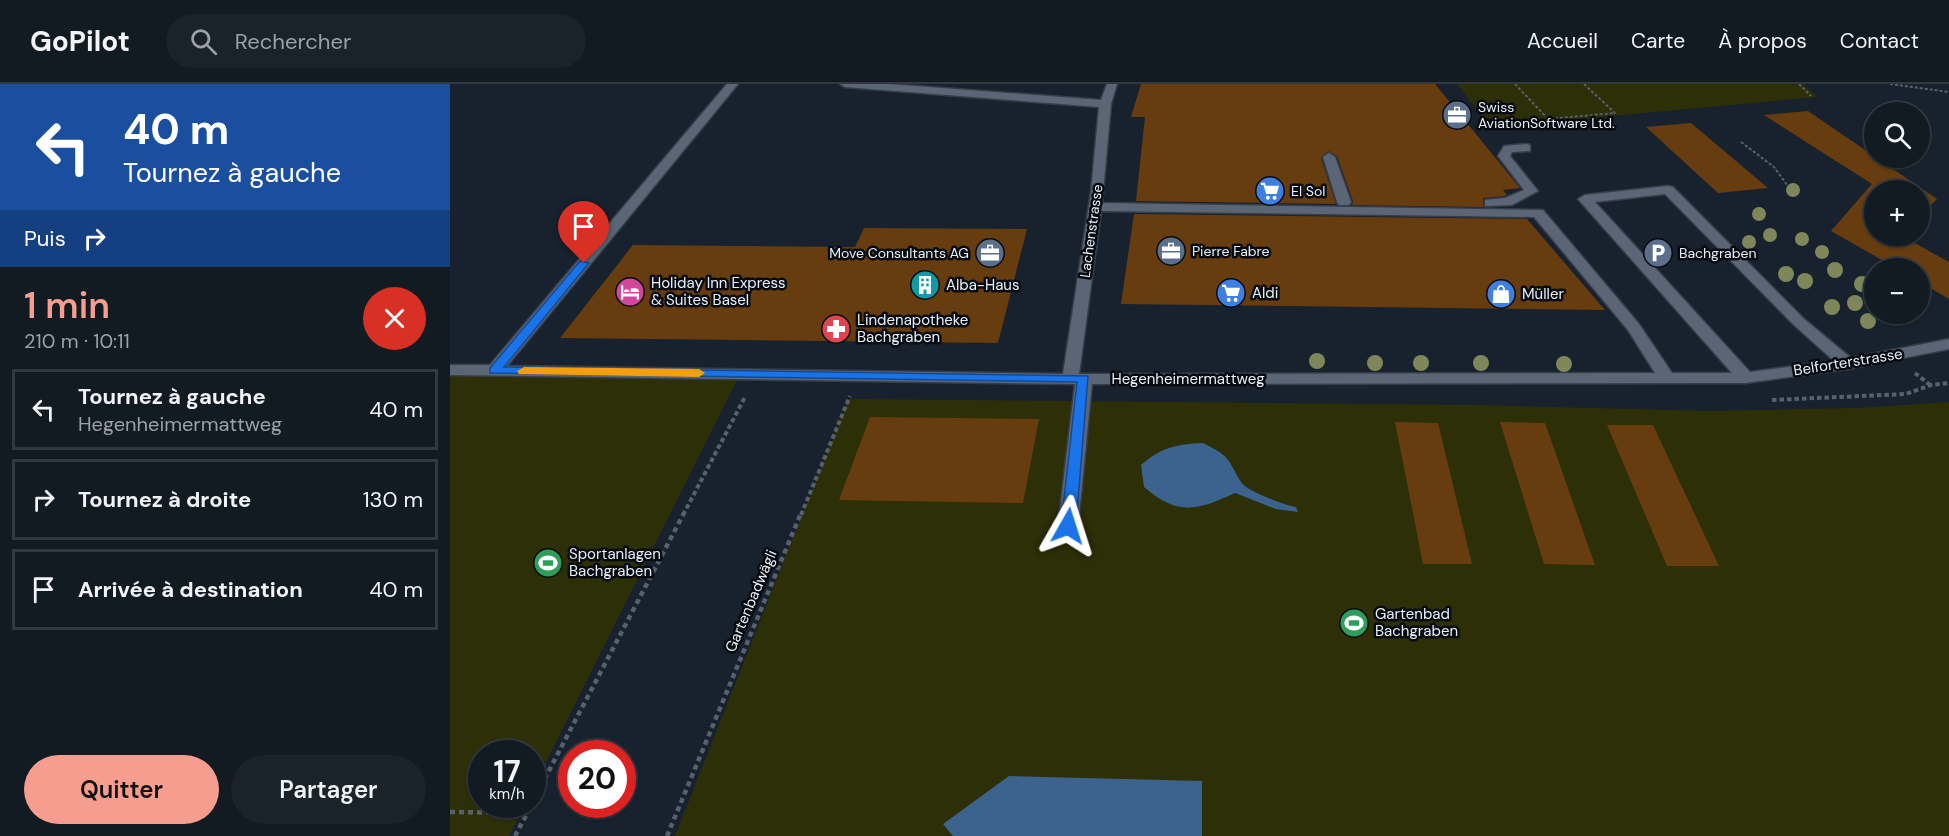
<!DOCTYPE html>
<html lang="fr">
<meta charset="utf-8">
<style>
:root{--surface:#121a22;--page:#1b232a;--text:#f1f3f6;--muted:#9ca1a5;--line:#313840;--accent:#f59d8e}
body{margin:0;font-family:"DM Sans",sans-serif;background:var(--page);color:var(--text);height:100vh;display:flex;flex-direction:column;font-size:22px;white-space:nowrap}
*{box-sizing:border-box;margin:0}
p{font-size:20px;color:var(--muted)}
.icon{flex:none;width:33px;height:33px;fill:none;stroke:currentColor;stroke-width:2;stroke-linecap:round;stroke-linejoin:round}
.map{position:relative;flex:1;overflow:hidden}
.details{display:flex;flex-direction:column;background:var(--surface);width:450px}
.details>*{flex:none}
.banner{background:#1a4fa0;color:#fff;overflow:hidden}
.fabs{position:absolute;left:1414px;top:18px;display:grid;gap:12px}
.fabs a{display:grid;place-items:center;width:66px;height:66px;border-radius:50%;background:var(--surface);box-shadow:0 2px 4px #0004,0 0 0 2px var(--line);font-size:30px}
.speed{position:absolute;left:18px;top:656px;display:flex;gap:12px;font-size:30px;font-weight:700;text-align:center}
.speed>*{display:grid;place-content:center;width:78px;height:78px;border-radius:50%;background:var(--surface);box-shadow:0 2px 4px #0004,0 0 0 2px var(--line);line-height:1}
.speed small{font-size:15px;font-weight:400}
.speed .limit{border:9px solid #d22;background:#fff;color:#111}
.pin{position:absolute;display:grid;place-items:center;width:51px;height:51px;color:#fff;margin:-62px -26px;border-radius:50% 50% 50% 0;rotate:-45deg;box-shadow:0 0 6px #0007}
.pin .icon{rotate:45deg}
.me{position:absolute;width:66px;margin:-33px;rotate:6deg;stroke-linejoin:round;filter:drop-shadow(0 0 4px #0008)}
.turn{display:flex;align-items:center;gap:21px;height:126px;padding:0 24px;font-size:27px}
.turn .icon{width:78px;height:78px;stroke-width:2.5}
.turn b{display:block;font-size:42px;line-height:51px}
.then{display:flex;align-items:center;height:57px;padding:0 24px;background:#0003;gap:12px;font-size:22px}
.round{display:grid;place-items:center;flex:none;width:63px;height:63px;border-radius:32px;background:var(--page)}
.overview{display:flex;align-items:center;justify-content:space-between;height:102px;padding:0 24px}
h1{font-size:36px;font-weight:600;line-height:45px;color:var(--accent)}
.cta{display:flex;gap:12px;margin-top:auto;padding:12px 24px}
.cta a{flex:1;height:69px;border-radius:36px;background:var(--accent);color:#111;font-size:24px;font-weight:600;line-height:69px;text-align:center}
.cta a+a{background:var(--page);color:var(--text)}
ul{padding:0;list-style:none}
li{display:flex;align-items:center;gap:18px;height:81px;margin:0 12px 9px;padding:0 12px;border:3px solid var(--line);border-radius:0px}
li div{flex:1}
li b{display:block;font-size:22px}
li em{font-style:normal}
header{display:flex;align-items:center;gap:36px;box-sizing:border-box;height:84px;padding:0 30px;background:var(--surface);border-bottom:2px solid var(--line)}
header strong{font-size:28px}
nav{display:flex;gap:33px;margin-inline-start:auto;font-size:21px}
.search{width:420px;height:54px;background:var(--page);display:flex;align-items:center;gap:15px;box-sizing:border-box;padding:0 21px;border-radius:33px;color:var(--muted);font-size:22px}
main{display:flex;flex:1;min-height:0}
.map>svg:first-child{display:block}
.green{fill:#2d2f07}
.water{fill:#3c638e}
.building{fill:#673d10}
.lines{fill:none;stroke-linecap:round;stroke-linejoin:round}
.minor-casing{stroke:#363d48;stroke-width:3}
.path-far2{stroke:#57616c;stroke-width:2;stroke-dasharray:3 2;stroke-linecap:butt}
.path-far1{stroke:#57616c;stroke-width:4;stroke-dasharray:4.5 3;stroke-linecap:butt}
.path{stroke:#57616c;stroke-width:4.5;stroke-dasharray:5 4;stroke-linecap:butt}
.minor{fill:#5a6675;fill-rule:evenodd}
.tree{fill:#7e865a}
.route{fill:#1a73e8;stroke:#114b97;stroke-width:1.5}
.slow{fill:#f59e0b}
.labels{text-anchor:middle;stroke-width:5;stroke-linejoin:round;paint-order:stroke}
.far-poi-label{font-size:14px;fill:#e7eff7;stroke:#070b11;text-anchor:start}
.far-street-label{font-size:14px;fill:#e7eff7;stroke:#070b11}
.poi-label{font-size:15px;fill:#e7eff7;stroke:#070b11;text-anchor:start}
.street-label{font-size:15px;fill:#e7eff7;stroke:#070b11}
</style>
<header>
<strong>GoPilot</strong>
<div class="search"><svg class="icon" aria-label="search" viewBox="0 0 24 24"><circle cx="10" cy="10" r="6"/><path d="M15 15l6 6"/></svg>Rechercher</div>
<nav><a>Accueil</a><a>Carte</a><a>À propos</a><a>Contact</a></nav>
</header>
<main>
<section class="details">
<div class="banner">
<div class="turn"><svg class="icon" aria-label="left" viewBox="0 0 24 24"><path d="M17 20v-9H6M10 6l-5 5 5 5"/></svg><div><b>40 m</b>Tournez à gauche</div></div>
<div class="then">Puis<svg class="icon" aria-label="right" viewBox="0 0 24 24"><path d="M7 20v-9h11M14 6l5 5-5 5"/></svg></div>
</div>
<div class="overview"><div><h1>1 min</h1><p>210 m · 10:11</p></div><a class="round" style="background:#d93025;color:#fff"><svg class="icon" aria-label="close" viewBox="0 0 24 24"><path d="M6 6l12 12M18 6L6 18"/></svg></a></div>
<ul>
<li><svg class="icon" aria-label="left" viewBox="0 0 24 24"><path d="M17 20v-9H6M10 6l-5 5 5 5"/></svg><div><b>Tournez à gauche</b><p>Hegenheimermattweg</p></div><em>40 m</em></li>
<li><svg class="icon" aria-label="right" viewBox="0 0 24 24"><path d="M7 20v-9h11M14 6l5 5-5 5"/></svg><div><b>Tournez à droite</b></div><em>130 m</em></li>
<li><svg class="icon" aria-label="arrive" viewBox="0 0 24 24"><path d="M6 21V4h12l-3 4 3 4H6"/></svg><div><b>Arrivée à destination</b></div><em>40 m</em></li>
</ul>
<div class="cta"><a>Quitter</a><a>Partager</a></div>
</section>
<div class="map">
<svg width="1499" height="752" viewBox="0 0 1499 752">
<rect width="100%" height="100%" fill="#18222e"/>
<path class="green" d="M1007,0H1353L1367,13L1040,43Z
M0,286L290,290L83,704L82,669H32V720H75L59,752H0Z
M398,315L1031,321L1259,327L1407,324L1499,318V752H225Z"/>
<path class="water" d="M753,359C781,373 776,373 791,398C796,407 835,421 846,423L848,428L826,425L785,409C746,427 728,432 694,403L691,381C710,364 727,360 753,359Z
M559,692L752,697V752H503L493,740Z"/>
<path class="building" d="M691,0H985L1070,104L1053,106L1057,111L1054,112L1033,114V123L902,121L903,117L887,72L878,67L871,74L886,120L686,117L695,33H681Z
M1358,27L1487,115L1470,132V106H1425V152H1452L1499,178V215L1470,198V184H1446L1381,147L1422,100L1314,31Z
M1241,39L1318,104L1268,109L1196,43Z
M684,130L1077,135L1155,226L671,220Z
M414,144L577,145L548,259L110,254L183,161L405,163Z
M420,333L589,335L573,419L389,416Z
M945,338L988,339L1022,480H973Z
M1050,338L1095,339L1145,481L1094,480Z
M1157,341H1203L1269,482H1217Z"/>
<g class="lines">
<g class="minor-casing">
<path id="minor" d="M277,0H288L57,282L613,290L641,108L649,23L395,3L390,0H438L651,16L657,0H667L661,20L652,119L1093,126L1189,240L1222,289H1282L1128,115L1135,111L1218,102L1223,103L1354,235L1401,274L1499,255V265L1398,285L1296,299L642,300L628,442L625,447L618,449L611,447L608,442L625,300L0,291V281H40ZM1215,110L1344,241L1384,277L1300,288L1145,118ZM651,127L1084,133L1178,246L1205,289L629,290Z
M1076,60L1080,61V67L1062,68L1060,72L1088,107L1062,121L1035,122V116L1055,114L1074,106L1048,72L1054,62Z
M879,69L885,73L901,118L899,121H889L887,118L873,73Z"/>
</g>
<path class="path-far2" d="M1065,0L1098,35L1165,29
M1134,0L1166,30
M1349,0L1361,12
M1440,0L1499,8
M1291,58L1324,83L1337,101"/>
<path class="path-far1" d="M1465,289L1480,301
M1322,316L1456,310L1481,301L1499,299
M233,431L295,313
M351,431L400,312"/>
<path class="path" d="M82,719L234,429
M0,728L77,729
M65,752L82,720
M217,752L351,429"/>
<use href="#minor" class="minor"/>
</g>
<g class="tree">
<circle cx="1343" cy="106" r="7"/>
<circle cx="1309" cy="130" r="7"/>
<circle cx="1320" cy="151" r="7"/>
<circle cx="1352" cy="155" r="7"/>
<circle cx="1299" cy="158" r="7"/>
<circle cx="1372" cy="168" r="7"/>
<circle cx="1385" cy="186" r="8"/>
<circle cx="1336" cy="190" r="8"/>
<circle cx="1355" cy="197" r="8"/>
<circle cx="1412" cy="200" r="8"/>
<circle cx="1405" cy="219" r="8"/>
<circle cx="1382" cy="223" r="8"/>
<circle cx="1418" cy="237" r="8"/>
<circle cx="867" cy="277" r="8"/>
<circle cx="925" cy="279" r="8"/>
<circle cx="971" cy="279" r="8"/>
<circle cx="1031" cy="279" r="8"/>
<circle cx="1114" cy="280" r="8"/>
</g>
<path class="route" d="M130,177L139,179L54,283L638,292L626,442L618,447L611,442L627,298L40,289V284Z"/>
<path class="slow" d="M74,283L249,285L255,289L249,293L69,290L67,287Z"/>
<defs>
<g id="office-disc" transform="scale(1.5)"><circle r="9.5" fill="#5c6f8a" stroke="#070b11"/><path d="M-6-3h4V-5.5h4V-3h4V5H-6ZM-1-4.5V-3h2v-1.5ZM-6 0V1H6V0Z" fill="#fff"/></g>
<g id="supermarket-disc" transform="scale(1.5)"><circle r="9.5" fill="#3f7fe0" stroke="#070b11"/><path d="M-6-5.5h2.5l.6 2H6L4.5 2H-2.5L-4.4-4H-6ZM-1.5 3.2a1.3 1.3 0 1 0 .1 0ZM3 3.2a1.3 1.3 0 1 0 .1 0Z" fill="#fff"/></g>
<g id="parking-disc" transform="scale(1.5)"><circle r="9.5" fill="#5c6f8a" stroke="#070b11"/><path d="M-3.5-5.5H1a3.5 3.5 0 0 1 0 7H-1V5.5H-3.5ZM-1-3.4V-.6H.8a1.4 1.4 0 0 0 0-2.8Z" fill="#fff"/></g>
<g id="building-disc" transform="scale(1.5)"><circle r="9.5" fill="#0f9aa8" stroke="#070b11"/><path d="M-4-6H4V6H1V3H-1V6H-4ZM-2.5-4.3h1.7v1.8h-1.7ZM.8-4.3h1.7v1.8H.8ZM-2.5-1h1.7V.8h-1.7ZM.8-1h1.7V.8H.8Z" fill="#fff"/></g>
<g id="hotel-disc" transform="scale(1.5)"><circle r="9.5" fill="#d1479c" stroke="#070b11"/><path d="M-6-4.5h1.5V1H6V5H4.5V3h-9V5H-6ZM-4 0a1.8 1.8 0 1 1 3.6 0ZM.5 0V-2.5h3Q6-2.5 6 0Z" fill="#fff"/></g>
<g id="shop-disc" transform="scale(1.5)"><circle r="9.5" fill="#3f7fe0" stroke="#070b11"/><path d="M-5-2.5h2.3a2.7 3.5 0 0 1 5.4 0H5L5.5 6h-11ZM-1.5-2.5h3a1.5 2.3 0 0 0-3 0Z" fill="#fff"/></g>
<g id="pharmacy-disc" transform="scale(1.5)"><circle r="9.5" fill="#e0444e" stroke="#070b11"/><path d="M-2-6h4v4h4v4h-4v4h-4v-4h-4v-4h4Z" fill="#fff"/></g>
<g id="stadium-disc" transform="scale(1.5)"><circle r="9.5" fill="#2e9e5b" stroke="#070b11"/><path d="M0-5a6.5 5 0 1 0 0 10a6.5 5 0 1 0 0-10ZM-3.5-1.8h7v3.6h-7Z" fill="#fff"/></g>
</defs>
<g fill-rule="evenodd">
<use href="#office-disc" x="1007" y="31"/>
<use href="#supermarket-disc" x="820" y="107"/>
<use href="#office-disc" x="721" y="167"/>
<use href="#office-disc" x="540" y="169"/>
<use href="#parking-disc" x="1208" y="169"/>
<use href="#building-disc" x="475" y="201"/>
<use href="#hotel-disc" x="180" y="208"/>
<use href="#supermarket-disc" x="781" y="209"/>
<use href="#shop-disc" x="1051" y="210"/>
<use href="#pharmacy-disc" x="386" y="245"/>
<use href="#stadium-disc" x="98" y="479"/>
<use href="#stadium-disc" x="904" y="539"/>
</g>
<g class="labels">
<g class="far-poi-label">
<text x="1028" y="28">Swiss<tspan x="1028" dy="16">AviationSoftware Ltd.</tspan></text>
<text x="841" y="112">El Sol</text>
<text x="742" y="172">Pierre Fabre</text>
<text x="519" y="174" text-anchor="end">Move Consultants AG</text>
<text x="1229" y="174">Bachgraben</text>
</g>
<g class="far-street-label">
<text transform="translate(641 147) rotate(-82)" y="5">Lachenstrasse</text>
</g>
<g class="poi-label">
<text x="201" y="204">Holiday Inn Express<tspan x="201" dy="17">&amp; Suites Basel</tspan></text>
<text x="496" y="206">Alba-Haus</text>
<text x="802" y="214">Aldi</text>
<text x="1072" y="215">Müller</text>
<text x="407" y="241">Lindenapotheke<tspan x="407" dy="17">Bachgraben</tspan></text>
<text x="119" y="475">Sportanlagen<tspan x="119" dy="17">Bachgraben</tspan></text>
<text x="925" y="535">Gartenbad<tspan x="925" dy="17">Bachgraben</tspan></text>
</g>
<g class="street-label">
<text transform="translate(1398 278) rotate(-9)" y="5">Belforterstrasse</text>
<text x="738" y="300">Hegenheimermattweg</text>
<text transform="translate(301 517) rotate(-67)" y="5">Gartenbadwägli</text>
</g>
</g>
</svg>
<div class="fabs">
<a><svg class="icon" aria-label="search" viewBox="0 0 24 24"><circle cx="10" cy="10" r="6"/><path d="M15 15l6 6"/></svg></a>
<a>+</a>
<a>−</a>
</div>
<div class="speed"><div>17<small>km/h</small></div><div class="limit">20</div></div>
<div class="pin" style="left:134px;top:179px;background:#d93025"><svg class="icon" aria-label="arrive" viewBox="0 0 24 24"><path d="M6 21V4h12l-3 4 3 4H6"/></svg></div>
<svg class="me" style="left:618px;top:442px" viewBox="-20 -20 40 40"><path d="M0-17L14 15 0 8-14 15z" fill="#1a73e8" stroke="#fff" stroke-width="4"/></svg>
</div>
</main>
